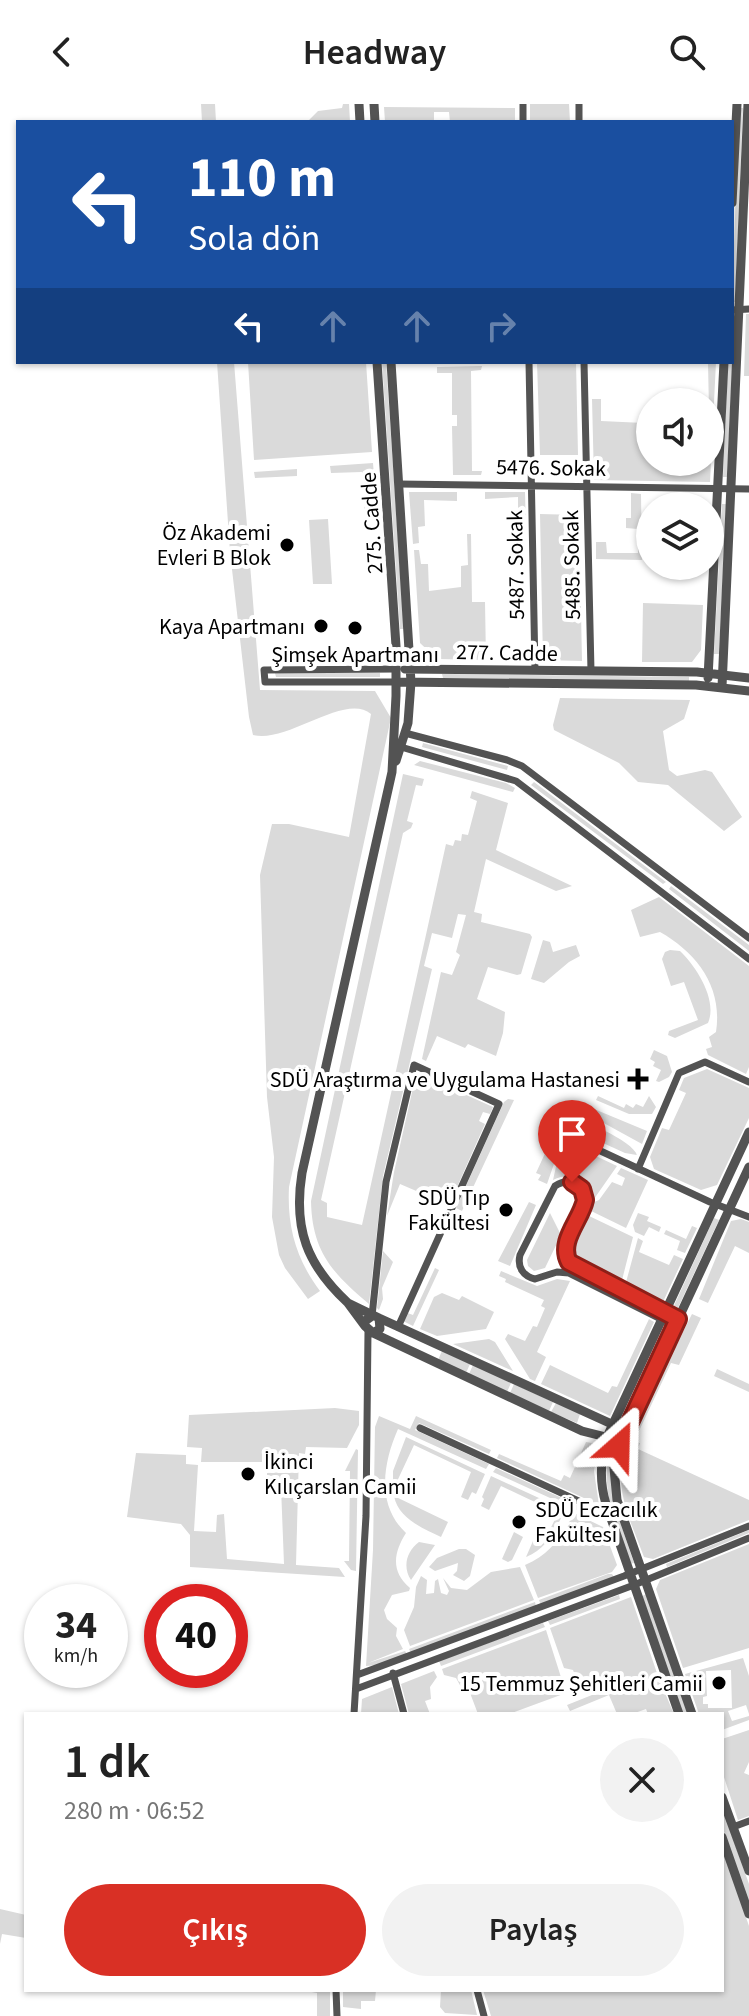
<!DOCTYPE html>
<html lang="tr">
<meta charset="utf-8">
<style>
:root{--surface:#fff;--page:#f2f2f2;--text:#222;--muted:#767676;--accent:#d93025}
body{margin:0;font-family:"Source Sans 3",sans-serif;background:var(--page);color:var(--text);height:100vh;display:flex;flex-direction:column;font-size:30px;white-space:nowrap}
*{box-sizing:border-box;margin:0}
p{font-size:26px;color:var(--muted)}
.icon{flex:none;width:44px;height:44px;fill:none;stroke:currentColor;stroke-width:2;stroke-linecap:round;stroke-linejoin:round}
.map{position:relative;flex:1;overflow:hidden}
.panel{position:absolute;left:24px;top:1608px;width:700px;height:280px;display:flex;flex-direction:column;background:var(--surface);border-radius:0px;box-shadow:0 2px 6px #0004}
.panel>*{flex:none}
.top-card{position:absolute;left:16px;top:16px;width:718px;height:244px;border-radius:0px;box-shadow:0 2px 6px #0004;background:#1a4fa0;color:#fff;overflow:hidden}
.fabs{position:absolute;left:636px;top:284px;display:grid;gap:16px}
.fabs a{display:grid;place-items:center;width:88px;height:88px;border-radius:50%;background:var(--surface);box-shadow:0 2px 6px #0004;font-size:40px}
.speed{position:absolute;left:24px;top:1480px;display:flex;gap:16px;font-size:40px;font-weight:700;text-align:center}
.speed>*{display:grid;place-content:center;width:104px;height:104px;border-radius:50%;background:var(--surface);box-shadow:0 2px 6px #0004;line-height:1}
.speed small{font-size:20px;font-weight:400}
.speed .limit{border:12px solid #d22;background:#fff;color:#111}
.pin{position:absolute;display:grid;place-items:center;width:68px;height:68px;color:#fff;margin:-82px -34px;border-radius:50% 50% 50% 0;rotate:-45deg;box-shadow:0 0 8px #0007}
.pin .icon{rotate:45deg}
.me{position:absolute;width:88px;margin:-44px;rotate:25deg;stroke-linejoin:round;filter:drop-shadow(0 0 6px #0008)}
.turn{display:flex;align-items:center;gap:28px;height:168px;padding:0 40px;font-size:36px}
.turn .icon{width:104px;height:104px;stroke-width:2.5}
.turn b{display:block;font-size:56px;line-height:68px}
.lanes{display:flex;align-items:center;height:76px;padding:0 40px;background:#0003;justify-content:center;gap:40px;direction:ltr}
.lanes .off{opacity:.35}
.round{display:grid;place-items:center;flex:none;width:84px;height:84px;border-radius:42px;background:var(--page)}
.headline{display:flex;align-items:center;justify-content:space-between;height:136px;padding:0 40px}
h1{font-size:48px;font-weight:600;line-height:60px}
.cta{display:flex;gap:16px;margin-top:auto;padding:16px 40px}
.cta a{flex:1;height:92px;border-radius:48px;background:var(--accent);color:#fff;font-size:32px;font-weight:600;line-height:92px;text-align:center}
.cta a+a{background:var(--page);color:var(--text)}
header{display:flex;justify-content:space-between;align-items:center;height:104px;padding:0 40px;background:var(--surface);font-size:36px;font-weight:600}
.map>svg:first-child{display:block}
.green{fill:#dadada;fill-rule:evenodd}
.lines{fill:none;stroke-linecap:round;stroke-linejoin:round}
.minor{stroke:#535353;stroke-width:7}
.tertiary{stroke:#535353;stroke-width:9}
.route-casing{stroke:#8d1f18;stroke-width:20}
.route{stroke:#d93025;stroke-width:14}
.poi-dot{fill:#000;stroke:#fff;stroke-width:3}
.labels{text-anchor:middle;stroke-width:8;stroke-linejoin:round;paint-order:stroke}
.street-label{font-size:22px;fill:#000;stroke:#fff}
.poi-label{font-size:22px;fill:#000;stroke:#fff;text-anchor:end}
</style>
<header><svg class="icon" aria-label="back" viewBox="0 0 24 24"><path d="M15 5l-7 7 7 7"/></svg>Headway<svg class="icon" aria-label="search" viewBox="0 0 24 24"><circle cx="10" cy="10" r="6"/><path d="M15 15l6 6"/></svg></header>
<div class="map">
<svg width="749" height="1912" viewBox="0 0 749 1912">
<rect width="100%" height="100%" fill="#fff"/>
<path class="green" d="M201,0H215L216,18H202Z
M343,0H349L350,18H307L318,7L342,4Z
M530,0H569L570,18H530Z
M384,3L515,4V18H450L449,8H434V18H385Z
M739,4H743L735,198H732Z
M746,210H749V272H744Z
M732,223H734L727,373H723L728,258H732Z
M217,258H234L260,586L375,587L391,614L289,1083C287,1123 296,1155 320,1187L308,1195L285,1164L279,1151L272,1113L274,1053L267,993L260,771L272,720H289L349,733L371,610C345,588 287,640 253,631L249,613L230,448Z
M248,258H366L372,348L254,356Z
M382,258H386L404,525H400Z
M537,258H576L578,351H540Z
M708,258H716L710,378L594,376L592,295H601V317L644,319V323L650,324V358H710Z
M482,262L481,266L471,267L472,367H482L481,371H453L452,322H457V311H452V269H437V263Z
M373,359L377,411L365,412L362,368L331,369L330,362Z
M297,365V372L255,374L254,368Z
M409,388H457V397L424,396L425,422L418,423L419,439L413,440Z
M485,388H525L526,427L511,428L510,420L518,419V393L485,395Z
M631,389L641,390L642,456L596,455V438H606L607,449H638V425L626,424V414H631Z
M722,400H726L719,550H714Z
M540,410L579,411L582,557L543,556Z
M328,415L332,480H313L309,416Z
M467,430H471L472,498H485L486,556L437,555L420,539L414,446H419L421,460H428L429,487L461,483V462L468,461Z
M643,499L703,501L701,546L692,558H642Z
M275,569H380V573H276Z
M442,570L689,573V577L443,574Z
M560,594L690,596L684,615L663,627L669,666L677,672L705,666L712,668L742,713L724,727L668,681L638,678L619,659L554,626L553,621Z
M423,639L508,662L507,666L422,643Z
M420,657L506,679L515,684L513,688L414,661Z
M403,670L424,675L422,682L416,681L407,717L413,719L411,724L403,729L321,1096L327,1099V1113L362,1121L446,740L453,742L455,736L461,737L462,730L468,731L477,697L470,694L472,687L508,699L496,746L572,782L556,787L486,755L474,808L482,810L481,818L530,830L532,833L521,870L517,871L488,863L477,895L505,908L503,929L496,952L468,940L465,944L437,932L426,957L422,955L441,868L452,871L460,851L456,848L466,811L458,810L452,834L432,829L424,862L432,865L383,1072L369,1200C332,1169 312,1147 311,1097Z
M534,678L666,778L663,780L531,681Z
M671,782L749,841V847L669,785Z
M659,793L749,862V963L746,970L708,951L706,945L712,943L709,933L716,928C723,883 697,849 660,828L640,833L631,806Z
M543,836L550,838L553,848L576,841L580,852L569,858L544,879L531,875Z
M670,846L680,847C696,862 718,896 708,919L675,934L668,931L669,927L698,916L684,878L671,882L662,855L665,848Z
M654,946L667,952L672,968L669,973L659,978L656,977L661,966L653,962L655,958L650,955Z
M707,965L749,984V1014L717,1081L701,1086L654,1065L650,1053L662,1024L669,1026L686,989L679,986L684,974Z
M422,971L493,1003L490,1010L483,1008L479,1017L485,1020L449,1101L400,1080L387,1112L394,1068L415,975Z
M598,992L624,1004L626,1000L633,1004L636,1000L643,1003L649,992L656,1003L652,1010H629L596,996Z
M508,995L514,996L462,1107L456,1104L504,998Z
M594,1005L647,1027L642,1040L591,1012L590,1010Z
M564,1009C580,1014 633,1037 637,1051L625,1049L559,1019Z
M553,1032L558,1034L555,1057L547,1080L538,1076L541,1071L536,1069Z
M562,1036L617,1062L594,1095L592,1096C589,1075 572,1066 553,1076Z
M621,1064L648,1076L626,1124L589,1106L592,1099L599,1096L612,1078L622,1082L625,1074L617,1070Z
M529,1098L536,1101L510,1162L498,1157Z
M550,1109L561,1131L545,1164L534,1167L528,1162L527,1156Z
M638,1109L649,1113L647,1117L661,1123L659,1128L649,1123L644,1132L635,1128L633,1121Z
M587,1111L633,1133L621,1180L573,1153L572,1143Z
M714,1114L719,1116L676,1208L672,1206Z
M741,1115L749,1118V1149L735,1142L708,1199L699,1195L731,1117Z
M692,1122L697,1124L685,1149L677,1146L680,1137L664,1130L666,1126L686,1135Z
M638,1134L643,1137L639,1148L669,1161L674,1151L683,1155L662,1200L625,1182Z
M383,1147L393,1158L382,1184L383,1195L379,1206L377,1204Z
M435,1164L439,1166L413,1222L401,1216L405,1208L413,1211Z
M501,1167L537,1182L557,1175L570,1177L537,1248L546,1253L535,1277L530,1275L505,1235L508,1230L525,1237L533,1222L537,1223L545,1204L541,1202L544,1196L505,1178L506,1175L499,1172Z
M442,1189L459,1196L462,1192L494,1208L486,1225L437,1232L420,1225L434,1193Z
M692,1210L701,1214L679,1261L671,1259L639,1327L634,1325Z
M649,1215L654,1218L610,1312L541,1280L550,1261L608,1289L612,1282L617,1283Z
M665,1222L669,1224L624,1322L619,1320Z
M489,1235L495,1238L513,1267L453,1240Z
M442,1247L470,1260L466,1269L438,1256Z
M473,1261L511,1279L507,1288L469,1270Z
M717,1265L749,1280V1288L714,1272Z
M514,1280L553,1298L549,1307L510,1289Z
M556,1299L580,1310L577,1319L551,1308Z
M335,1304L359,1307V1321L347,1344L306,1343L305,1350L299,1349L296,1461L339,1464L345,1473L190,1463V1431L181,1420L127,1413L136,1349L186,1351V1360L198,1361L194,1427L216,1428L217,1411L224,1410L227,1455L284,1460L281,1383H273V1376H267V1358H201L202,1344L187,1343L189,1311Z
M379,1312L410,1325L416,1312L491,1346L489,1350L419,1319L415,1326L489,1360L486,1365L398,1325C383,1359 376,1401 406,1429C394,1448 390,1467 410,1484L409,1487L392,1491L384,1506L387,1515L397,1524L396,1532L403,1545L368,1559L405,1547L407,1550L377,1561L366,1562L373,1446L375,1323Z
M406,1333L485,1370L476,1390L472,1388L468,1396L461,1393L471,1368L414,1341L393,1386V1367Z
M586,1338L598,1340L594,1367L599,1401L497,1354L499,1350L561,1377L564,1371L570,1374Z
M611,1339H616C604,1382 621,1419 634,1459L629,1460C615,1418 599,1385 611,1339Z
M628,1339H640L638,1345L749,1396V1416L653,1455L644,1453C630,1415 610,1379 628,1339Z
M356,1345L358,1346L356,1467L351,1466L344,1457H349L350,1367H345Z
M496,1364L597,1410L596,1415L493,1368Z
M491,1372L565,1406C555,1426 548,1444 526,1453L533,1437L543,1440L558,1409L501,1382L489,1406L481,1402L484,1395L482,1393Z
M394,1392L448,1418L441,1433C422,1424 398,1414 394,1392Z
M574,1409L603,1423L617,1461L612,1468L538,1494L525,1461C550,1451 562,1432 574,1409Z
M749,1426V1429L667,1463L666,1460Z
M514,1428L523,1433L512,1456L508,1458L502,1455Z
M419,1438L435,1441L411,1476C402,1462 407,1447 419,1438Z
M749,1440V1544L683,1564L656,1485L660,1476Z
M459,1445H466L475,1451L470,1472L464,1477L453,1471L457,1467L458,1459L435,1467L429,1463L437,1454Z
M520,1463L534,1496L410,1542L404,1526L414,1503L416,1483L421,1472L427,1476L426,1490L434,1489L435,1477L438,1475L441,1489L447,1491L449,1487L443,1474L451,1484L467,1486L491,1468Z
M608,1470H612L614,1473L541,1501L539,1496Z
M646,1490L689,1610H683L641,1493Z
M619,1491L620,1495L550,1521L548,1517Z
M631,1493L659,1575L674,1610H648L646,1605L632,1610H617L609,1591L570,1607L567,1601L597,1589L594,1583L581,1588L573,1566L564,1564L550,1524Z
M535,1498L536,1502L411,1549L409,1545Z
M543,1519L545,1523L441,1562L439,1557Z
M546,1526L566,1589L509,1610H478L467,1581L461,1583L456,1574L444,1571L442,1565Z
M743,1554L749,1572V1610L746,1601L728,1607L732,1617L749,1612V1616L722,1626V1610H699L685,1570ZM731,1566L732,1604H708V1600H703V1593L707,1592L706,1567Z
M434,1567L437,1573L430,1583L431,1595L425,1597L430,1610H409L401,1580Z
M392,1583L399,1610H361L362,1595Z
M749,1626V1658L744,1669L749,1671V1712L738,1716L722,1667V1635Z
M722,1704L749,1780V1799L722,1722Z
M722,1745L749,1822V1912H491L483,1886H722Z
M0,1805L26,1811V1834L2,1830L0,1840Z
M301,1886H330V1912H317V1889Z
M343,1886H376L375,1897H361V1905L343,1903Z
M441,1886H471L477,1911L445,1909L440,1903Z"/>
<g class="lines">
<path class="minor" d="M523,0V18
M579,0V18
M732,206L749,205
M529,258L535,566
M584,258L591,567
M399,380L749,385
M396,565L264,566L265,578H396
M405,629L507,656L522,662L749,834
M401,643L516,677L749,855
M562,1029L710,1098L749,1113
M638,1065L679,969L705,958L749,978
M372,1212L386,1078L414,961L499,1000L398,1223
M675,1222L569,1169L557,1168L535,1175C523,1172 517,1163 520,1151L555,1082C563,1077 571,1075 579,1082C597,1097 571,1124 566,1140C564,1147 566,1152 569,1158L678,1215
M420,1324L609,1411
M393,1569L404,1610
M357,1571L624,1472L749,1422
M356,1585L634,1481L749,1434
M354,1610L366,1412L368,1227
M733,1723L749,1717
M336,1886L337,1912
M477,1886L484,1912"/>
<path class="tertiary" d="M359,0L360,18
M374,0L375,18
M732,99L737,0
M391,258L411,578L408,619L396,657
M405,565L697,568L749,574
M708,574L724,258
M396,578L696,581L749,587
M722,583L748,0
M348,1199C307,1161 293,1125 302,1069L392,668L396,592V542L377,258
M379,1214L616,1322
M365,1222L348,1199L379,1214L380,1225L373,1229L365,1222V1217L372,1212
M373,1229L582,1327L610,1334
M679,1610L606,1400C599,1377 600,1356 607,1333L749,1028
M692,1610L617,1396L614,1364L621,1338L749,1063
M722,1693L749,1767
M722,1733L749,1810"/>
</g>
<g class="lines">
<g class="route-casing">
<path id="route" d="M572,1078L582,1085L585,1096C581,1116 558,1137 569,1158L678,1215L619,1342"/>
</g>
<use href="#route" class="route"/>
</g>
<g class="poi-dot">
<circle cx="287" cy="441" r="8"/>
<circle cx="321" cy="522" r="8"/>
<circle cx="355" cy="524" r="8"/>
<path d="M634 963h8v8h8v8h-8v8h-8v-8h-8v-8h8z"/>
<circle cx="506" cy="1106" r="8"/>
<circle cx="248" cy="1370" r="8"/>
<circle cx="519" cy="1418" r="8"/>
<circle cx="719" cy="1579" r="8"/>
</g>
<g class="labels">
<g class="street-label">
<text transform="translate(551 363) rotate(1)" y="8">5476. Sokak</text>
<text transform="translate(371 419) rotate(-94)" y="8">275. Cadde</text>
<text transform="translate(515 461) rotate(-91)" y="8">5487. Sokak</text>
<text transform="translate(571 461) rotate(-91)" y="8">5485. Sokak</text>
<text transform="translate(507 548) rotate(1)" y="8">277. Cadde</text>
</g>
<g class="poi-label">
<text x="271" y="436">Öz Akademi<tspan x="271" dy="25">Evleri B Blok</tspan></text>
<text x="305" y="530">Kaya Apartmanı</text>
<text x="355" y="558" text-anchor="middle">Şimşek Apartmanı</text>
<text x="620" y="983">SDÜ Araştırma ve Uygulama Hastanesi</text>
<text x="490" y="1101">SDÜ Tıp<tspan x="490" dy="25">Fakültesi</tspan></text>
<text x="264" y="1365" text-anchor="start">İkinci<tspan x="264" dy="25">Kılıçarslan Camii</tspan></text>
<text x="535" y="1413" text-anchor="start">SDÜ Eczacılık<tspan x="535" dy="25">Fakültesi</tspan></text>
<text x="703" y="1587">15 Temmuz Şehitleri Camii</text>
</g>
</g>
</svg>
<div class="fabs">
<a><svg class="icon" aria-label="sound" viewBox="0 0 24 24"><path d="M4 9h4l5-4v14l-5-4H4zM17 9q2 3 0 6"/></svg></a>
<a><svg class="icon" aria-label="layers" viewBox="0 0 24 24"><path d="M12 4l9 5-9 5-9-5zM3 14l9 5 9-5"/></svg></a>
</div>
<div class="speed"><div>34<small>km/h</small></div><div class="limit">40</div></div>
<div class="pin" style="left:572px;top:1078px;background:#d93025"><svg class="icon" aria-label="arrive" viewBox="0 0 24 24"><path d="M6 21V4h12l-3 4 3 4H6"/></svg></div>
<svg class="me" style="left:619px;top:1342px" viewBox="-20 -20 40 40"><path d="M0-17L14 15 0 8-14 15z" fill="#d93025" stroke="#fff" stroke-width="4"/></svg>
<div class="top-card">
<div class="turn"><svg class="icon" aria-label="left" viewBox="0 0 24 24"><path d="M17 20v-9H6M10 6l-5 5 5 5"/></svg><div><b>110 m</b>Sola dön</div></div>
<div class="lanes"><svg class="icon" aria-label="left" viewBox="0 0 24 24"><path d="M17 20v-9H6M10 6l-5 5 5 5"/></svg><svg class="icon off" aria-label="ahead" viewBox="0 0 24 24"><path d="M12 20V5M6 11l6-6 6 6"/></svg><svg class="icon off" aria-label="ahead" viewBox="0 0 24 24"><path d="M12 20V5M6 11l6-6 6 6"/></svg><svg class="icon off" aria-label="right" viewBox="0 0 24 24"><path d="M7 20v-9h11M14 6l5 5-5 5"/></svg></div>
</div>
<section class="panel">
<div class="headline"><div><h1>1 dk</h1><p>280 m · 06:52</p></div><a class="round"><svg class="icon" aria-label="close" viewBox="0 0 24 24"><path d="M6 6l12 12M18 6L6 18"/></svg></a></div>
<div class="cta"><a>Çıkış</a><a>Paylaş</a></div>
</section>
</div>
